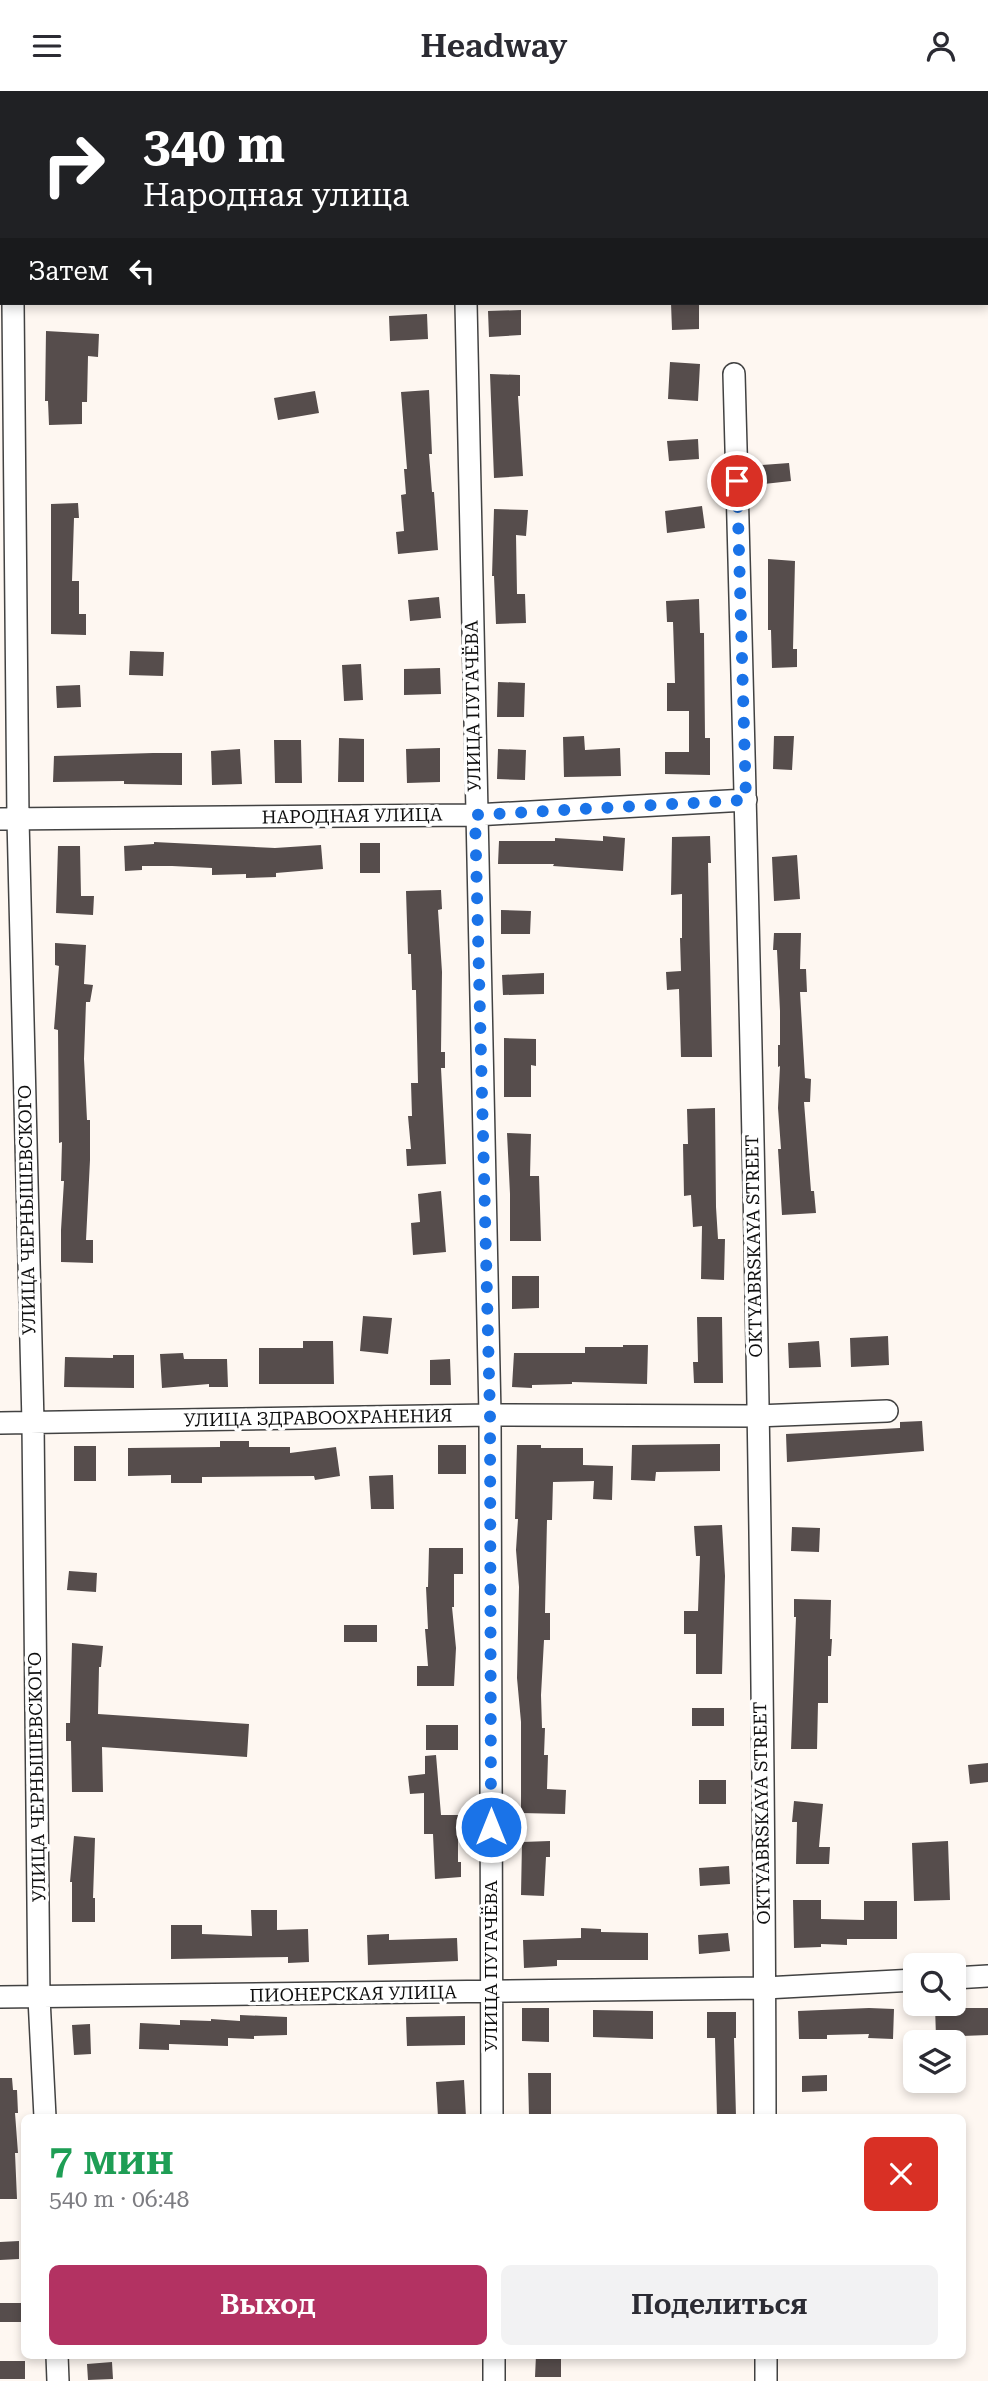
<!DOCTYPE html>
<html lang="ru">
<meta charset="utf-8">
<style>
:root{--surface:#fff;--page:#f2f2f3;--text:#2b2b33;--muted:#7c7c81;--accent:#b33262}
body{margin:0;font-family:"Roboto Serif",serif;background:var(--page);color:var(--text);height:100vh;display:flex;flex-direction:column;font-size:26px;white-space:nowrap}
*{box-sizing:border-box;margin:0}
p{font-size:23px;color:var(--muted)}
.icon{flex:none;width:38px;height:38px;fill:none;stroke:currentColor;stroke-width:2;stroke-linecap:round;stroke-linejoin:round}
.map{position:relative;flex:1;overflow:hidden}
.panel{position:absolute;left:21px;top:2023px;width:945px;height:245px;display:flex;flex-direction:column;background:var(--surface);border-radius:10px;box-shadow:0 4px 10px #0003}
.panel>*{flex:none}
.hud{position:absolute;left:0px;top:0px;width:989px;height:214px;box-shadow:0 4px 10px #0003;background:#202124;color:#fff;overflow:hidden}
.buttons{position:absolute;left:903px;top:1862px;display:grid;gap:14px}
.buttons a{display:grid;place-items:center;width:63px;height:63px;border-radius:10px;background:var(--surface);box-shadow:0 4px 10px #0003;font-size:35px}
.pin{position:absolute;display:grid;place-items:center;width:60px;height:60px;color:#fff;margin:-30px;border:4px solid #fff;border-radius:50%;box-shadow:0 2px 7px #0007}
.me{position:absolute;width:77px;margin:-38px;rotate:0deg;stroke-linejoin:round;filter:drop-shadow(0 0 5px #0008)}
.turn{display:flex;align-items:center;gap:24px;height:147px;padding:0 28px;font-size:32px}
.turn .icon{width:91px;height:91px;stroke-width:2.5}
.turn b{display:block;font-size:49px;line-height:60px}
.then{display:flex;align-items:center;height:66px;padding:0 28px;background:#0003;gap:14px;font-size:26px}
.round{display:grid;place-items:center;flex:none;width:74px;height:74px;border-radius:10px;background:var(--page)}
.summary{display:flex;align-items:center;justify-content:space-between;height:119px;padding:0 28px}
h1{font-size:42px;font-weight:600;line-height:52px;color:#1e9e55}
.button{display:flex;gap:14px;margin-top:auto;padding:14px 28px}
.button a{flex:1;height:80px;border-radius:10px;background:var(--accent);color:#fff;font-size:28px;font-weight:600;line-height:80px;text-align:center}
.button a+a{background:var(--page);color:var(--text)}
header{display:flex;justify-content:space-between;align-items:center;height:91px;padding:0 28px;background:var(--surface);font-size:32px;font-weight:600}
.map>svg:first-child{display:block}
.building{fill:#564d4c}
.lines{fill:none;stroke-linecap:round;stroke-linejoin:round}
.service-casing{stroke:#424242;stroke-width:14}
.minor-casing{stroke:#424242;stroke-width:24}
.service{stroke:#fff;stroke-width:10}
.minor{stroke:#fff;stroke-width:21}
.route{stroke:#1a73e8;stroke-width:12;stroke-dasharray:0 21.6}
.labels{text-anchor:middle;stroke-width:7;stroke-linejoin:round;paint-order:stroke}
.street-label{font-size:18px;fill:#0f0f0f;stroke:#fff}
</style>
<header><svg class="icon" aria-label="menu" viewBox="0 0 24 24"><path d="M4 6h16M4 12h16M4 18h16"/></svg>Headway<svg class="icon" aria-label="person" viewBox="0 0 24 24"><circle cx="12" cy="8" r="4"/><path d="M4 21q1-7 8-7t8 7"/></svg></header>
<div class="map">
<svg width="988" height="2290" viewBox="0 0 988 2290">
<rect width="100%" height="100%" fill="#fef7f1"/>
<path class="building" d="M671,212H699V238L672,239Z
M521,219V244L489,246L488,220Z
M427,223L428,248L390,250L389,225Z
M46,240L99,243L98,266L88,265L87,311H82V333L49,334L48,310H45Z
M670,271L700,273L698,310L668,308Z
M490,283L520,284V305H518L523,385L494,387Z
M429,299L432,363H429L432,401H434L438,459L398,463L396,441L404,440L401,404L406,403L404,378H407L401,301Z
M315,300L319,322L278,329L274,307Z
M698,348L699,368L669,370L667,350Z
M789,372L791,390L764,393L762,374Z
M78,412L79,427H74L72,490H79V523H86V544L51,543V413Z
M702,415L705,437L667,442L665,420Z
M494,418L528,419L526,445L516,444L517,503H525L526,532L496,533L494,485H492Z
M768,468L795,470L793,558H797V576L772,577L771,539H768Z
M439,506L441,527L410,530L408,509Z
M699,508L700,542H704L705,647H710V684L665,683V661H689V620H667V592H675L673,531H667L666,510Z
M130,560L164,561L163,585L129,584Z
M361,573L363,609L344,610L342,574Z
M440,577L441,603L404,604V578Z
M498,591L525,592L524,626H497Z
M80,594L81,616L57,617L56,595Z
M584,645L585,659L620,657L621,685L564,686L563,646Z
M774,645H794L792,679L773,678Z
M339,647L364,648V691H338Z
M274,649H301L302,692H275Z
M440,657V691L407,692L406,658Z
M240,658L242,693L212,694L211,660Z
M498,658L526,659L525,689L497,688Z
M153,662H182V694L124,693V690L53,691L54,665Z
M603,745L625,747L623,780L553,775L554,773H498L499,750H555V747L603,750Z
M710,745L711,772H708L712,966H681L679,898L667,899L666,881L681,880L680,847H682V803L671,804L672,746Z
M154,751L275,757L321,754L323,778L276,782V786L246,787V783L212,784V777L172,775H142V779L125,780L124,755L154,753Z
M360,752H380V782H360Z
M58,755H80L81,805H94L93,824L56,822Z
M797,764L800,808L774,810L772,766Z
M441,799L442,818L438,819L442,881L441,961H445V977H441L446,1073L407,1075L406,1058H411L408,1025H412L411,992H418L416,899H412L411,863H408L406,800Z
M501,819L531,820L530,843H501Z
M774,842H801L800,878H806L807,901H800L805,987L811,988L810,1011H804L811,1100H814L816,1122L782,1124L778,1058H781L778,1017L780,975L778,976V954H780V920L777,859H773Z
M55,852L86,854L84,893L93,894L90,911H86L84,968L87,1029H90V1069L86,1149H93V1172L61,1171V1139L64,1090H61L62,1051L59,1052L58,939L54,938L59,875L55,874Z
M544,882V903L503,904L502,884Z
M504,947L536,948V975L531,974V1006H504Z
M715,1017L716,1116L718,1148H725L724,1189L701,1188L702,1135L693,1136L691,1104L684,1105L683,1053H688L687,1018Z
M507,1042L531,1043L530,1085H539L541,1150H510V1103Z
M441,1100L446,1161L413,1164L411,1132L420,1131L418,1103Z
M512,1185H539V1217L512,1218Z
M363,1225L392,1227L388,1263L360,1260Z
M697,1226H722L723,1292H694L693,1271H698Z
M888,1245L889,1274L851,1276L850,1247Z
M303,1250H333L334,1293H259V1257H303Z
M819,1250L821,1276L789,1277L788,1252Z
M623,1254H648L647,1293L572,1291V1293L532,1294V1297L512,1296L514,1262H585V1256H623Z
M183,1262L184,1268H227L228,1296H209V1293L162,1297L160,1263Z
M113,1264H134V1297L64,1296L65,1266L113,1267Z
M450,1268L451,1294H430V1269Z
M922,1330L924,1360L787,1371L786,1343L900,1337V1331Z
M220,1350H249V1356H290V1362L336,1356L340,1385L315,1389L314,1385L202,1386V1392H171V1384L128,1385V1357L220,1356Z
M720,1353V1380L656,1381L655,1390L631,1389L632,1354Z
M438,1354H466V1383H438Z
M517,1354H541V1357H583V1374L613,1375L612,1409L593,1408L594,1390L553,1391L552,1429H547L545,1522H550V1549H544L541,1604L542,1637H545L544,1664H548L547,1698L566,1699L565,1723L521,1722V1631L517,1587L519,1496L516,1459L518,1428H515Z
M74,1355H96V1390H74Z
M393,1384L394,1418H371L369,1385Z
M722,1434L725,1485L722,1583H696V1543H684V1520H698L700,1465H696L694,1435Z
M792,1436L820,1437L819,1461L791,1460Z
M429,1457H463V1483H454V1516H452L456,1557L454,1595H417V1575H428L425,1538H428L426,1496H428Z
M69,1480L97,1482L96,1501L67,1499Z
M794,1508L831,1509L830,1548H832L831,1565H828V1612H818L817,1658H791L796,1526H794Z
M344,1534H377V1551H344Z
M72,1552L103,1555L101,1576H99L98,1623L249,1633L247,1666L102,1656L103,1701H72L71,1650H66V1632H70Z
M692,1617H724V1635H692Z
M426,1634H458V1659H426Z
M436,1664L441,1724H458V1771H461V1786L435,1788L433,1743H424V1702L410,1703L408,1685L425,1683V1665Z
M988,1672V1691L970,1693L968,1674Z
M699,1689H726V1713H699Z
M794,1710L823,1713L819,1756H830L829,1773H796L797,1731H792Z
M74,1745L95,1747L93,1807H95V1831H72V1791H70Z
M550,1750V1766H546L544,1805L521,1804L522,1751Z
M948,1750L950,1809L914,1810L912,1752Z
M729,1775L730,1793L700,1795L699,1777Z
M793,1809H821V1828L864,1829V1810H897V1848H847V1854L821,1853V1856L794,1857Z
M251,1819H277V1839L308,1838L309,1871L288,1872V1866L171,1868V1834H202V1843L252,1845Z
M581,1837L601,1838V1841L648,1842V1869H557V1875L524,1877L523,1849L581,1847Z
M728,1842L730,1860L699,1863L698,1844Z
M389,1843V1849L457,1847L458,1870L368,1874L367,1844Z
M960,1914V1917H988V1944L936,1946L935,1915Z
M522,1917H549V1951L522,1950Z
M869,1917L894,1918L893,1948L868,1947L869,1943L827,1944V1948H799L798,1920Z
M593,1919L653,1920V1948L593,1946Z
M707,1921H736V1947H734L736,2026H717L715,1947H707Z
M240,1924L287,1926V1944L254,1945V1948L228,1947V1955L169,1953V1959L139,1958L140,1932L180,1934V1929L211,1930V1928L240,1930Z
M465,1925V1954L407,1955L406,1926Z
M90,1933L91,1963L74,1964L72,1934Z
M528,1982H551V2026H529Z
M827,1984V2000L802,2001V1985Z
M0,1987H12L13,1999H17L18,2022H15L18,2062H15L17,2108H0Z
M464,1989L466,2026H438L436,1991Z
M19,2150V2168L0,2169V2151Z
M0,2212H22L23,2231H0Z
M536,2264H561V2286H535Z
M0,2270H25V2288H0Z
M112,2271L113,2288L88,2289L87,2273Z"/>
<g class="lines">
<g class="service-casing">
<path id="service" d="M987,94H988"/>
</g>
<g class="minor-casing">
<path id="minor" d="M7,0L8,2
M459,0V2
M0,120H2
M13,212L18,728L33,1332L39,1907L45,2026
M466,212L490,1324L492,2026
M734,283C750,864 764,1445 765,2026
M0,728L475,724L746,709
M0,1332L490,1324L757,1325L887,1320
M954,1887L988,1885
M0,1906L765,1897L915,1889
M57,2264L58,2290
M494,2264V2290
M766,2264V2290"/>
</g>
<use href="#service" class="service"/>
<use href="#minor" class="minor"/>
</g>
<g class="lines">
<path class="route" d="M491,1736L490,1324L475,724L746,709L737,390"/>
</g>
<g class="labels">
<g class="street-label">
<text transform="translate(473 615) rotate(-91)" y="6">УЛИЦА ПУГАЧЁВА</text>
<text transform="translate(352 725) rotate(-1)" y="6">НАРОДНАЯ УЛИЦА</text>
<text transform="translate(27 1119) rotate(-91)" y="6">УЛИЦА ЧЕРНЫШЕВСКОГО</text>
<text transform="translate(754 1155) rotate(-91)" y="6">OKTYABRSKAYA STREET</text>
<text transform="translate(318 1327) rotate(-1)" y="6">УЛИЦА ЗДРАВООХРАНЕНИЯ</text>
<text transform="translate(37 1686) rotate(-91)" y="6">УЛИЦА ЧЕРНЫШЕВСКОГО</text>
<text transform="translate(762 1722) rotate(-91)" y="6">OKTYABRSKAYA STREET</text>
<text transform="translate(491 1875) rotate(-90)" y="6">УЛИЦА ПУГАЧЁВА</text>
<text transform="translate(353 1903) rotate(-1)" y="6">ПИОНЕРСКАЯ УЛИЦА</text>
</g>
</g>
</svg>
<div class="buttons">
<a><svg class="icon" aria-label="search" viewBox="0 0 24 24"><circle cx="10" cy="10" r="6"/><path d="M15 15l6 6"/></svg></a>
<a><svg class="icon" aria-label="layers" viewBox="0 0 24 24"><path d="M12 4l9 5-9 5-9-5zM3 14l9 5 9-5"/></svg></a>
</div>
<div class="pin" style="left:737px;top:390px;background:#d93025"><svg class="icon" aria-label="arrive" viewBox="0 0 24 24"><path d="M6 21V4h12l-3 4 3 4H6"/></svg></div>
<svg class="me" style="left:491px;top:1736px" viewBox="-20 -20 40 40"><circle r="17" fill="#1a73e8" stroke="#fff" stroke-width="3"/><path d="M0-11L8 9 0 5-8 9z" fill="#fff"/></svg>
<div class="hud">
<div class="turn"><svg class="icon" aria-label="right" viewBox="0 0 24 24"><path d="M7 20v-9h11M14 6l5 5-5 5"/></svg><div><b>340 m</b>Народная улица</div></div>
<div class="then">Затем<svg class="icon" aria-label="left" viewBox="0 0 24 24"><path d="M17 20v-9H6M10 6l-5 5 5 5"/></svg></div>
</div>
<section class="panel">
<div class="summary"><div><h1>7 мин</h1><p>540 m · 06:48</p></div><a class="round" style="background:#d93025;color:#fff"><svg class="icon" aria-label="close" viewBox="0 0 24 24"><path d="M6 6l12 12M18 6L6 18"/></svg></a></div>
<div class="button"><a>Выход</a><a>Поделиться</a></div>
</section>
</div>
